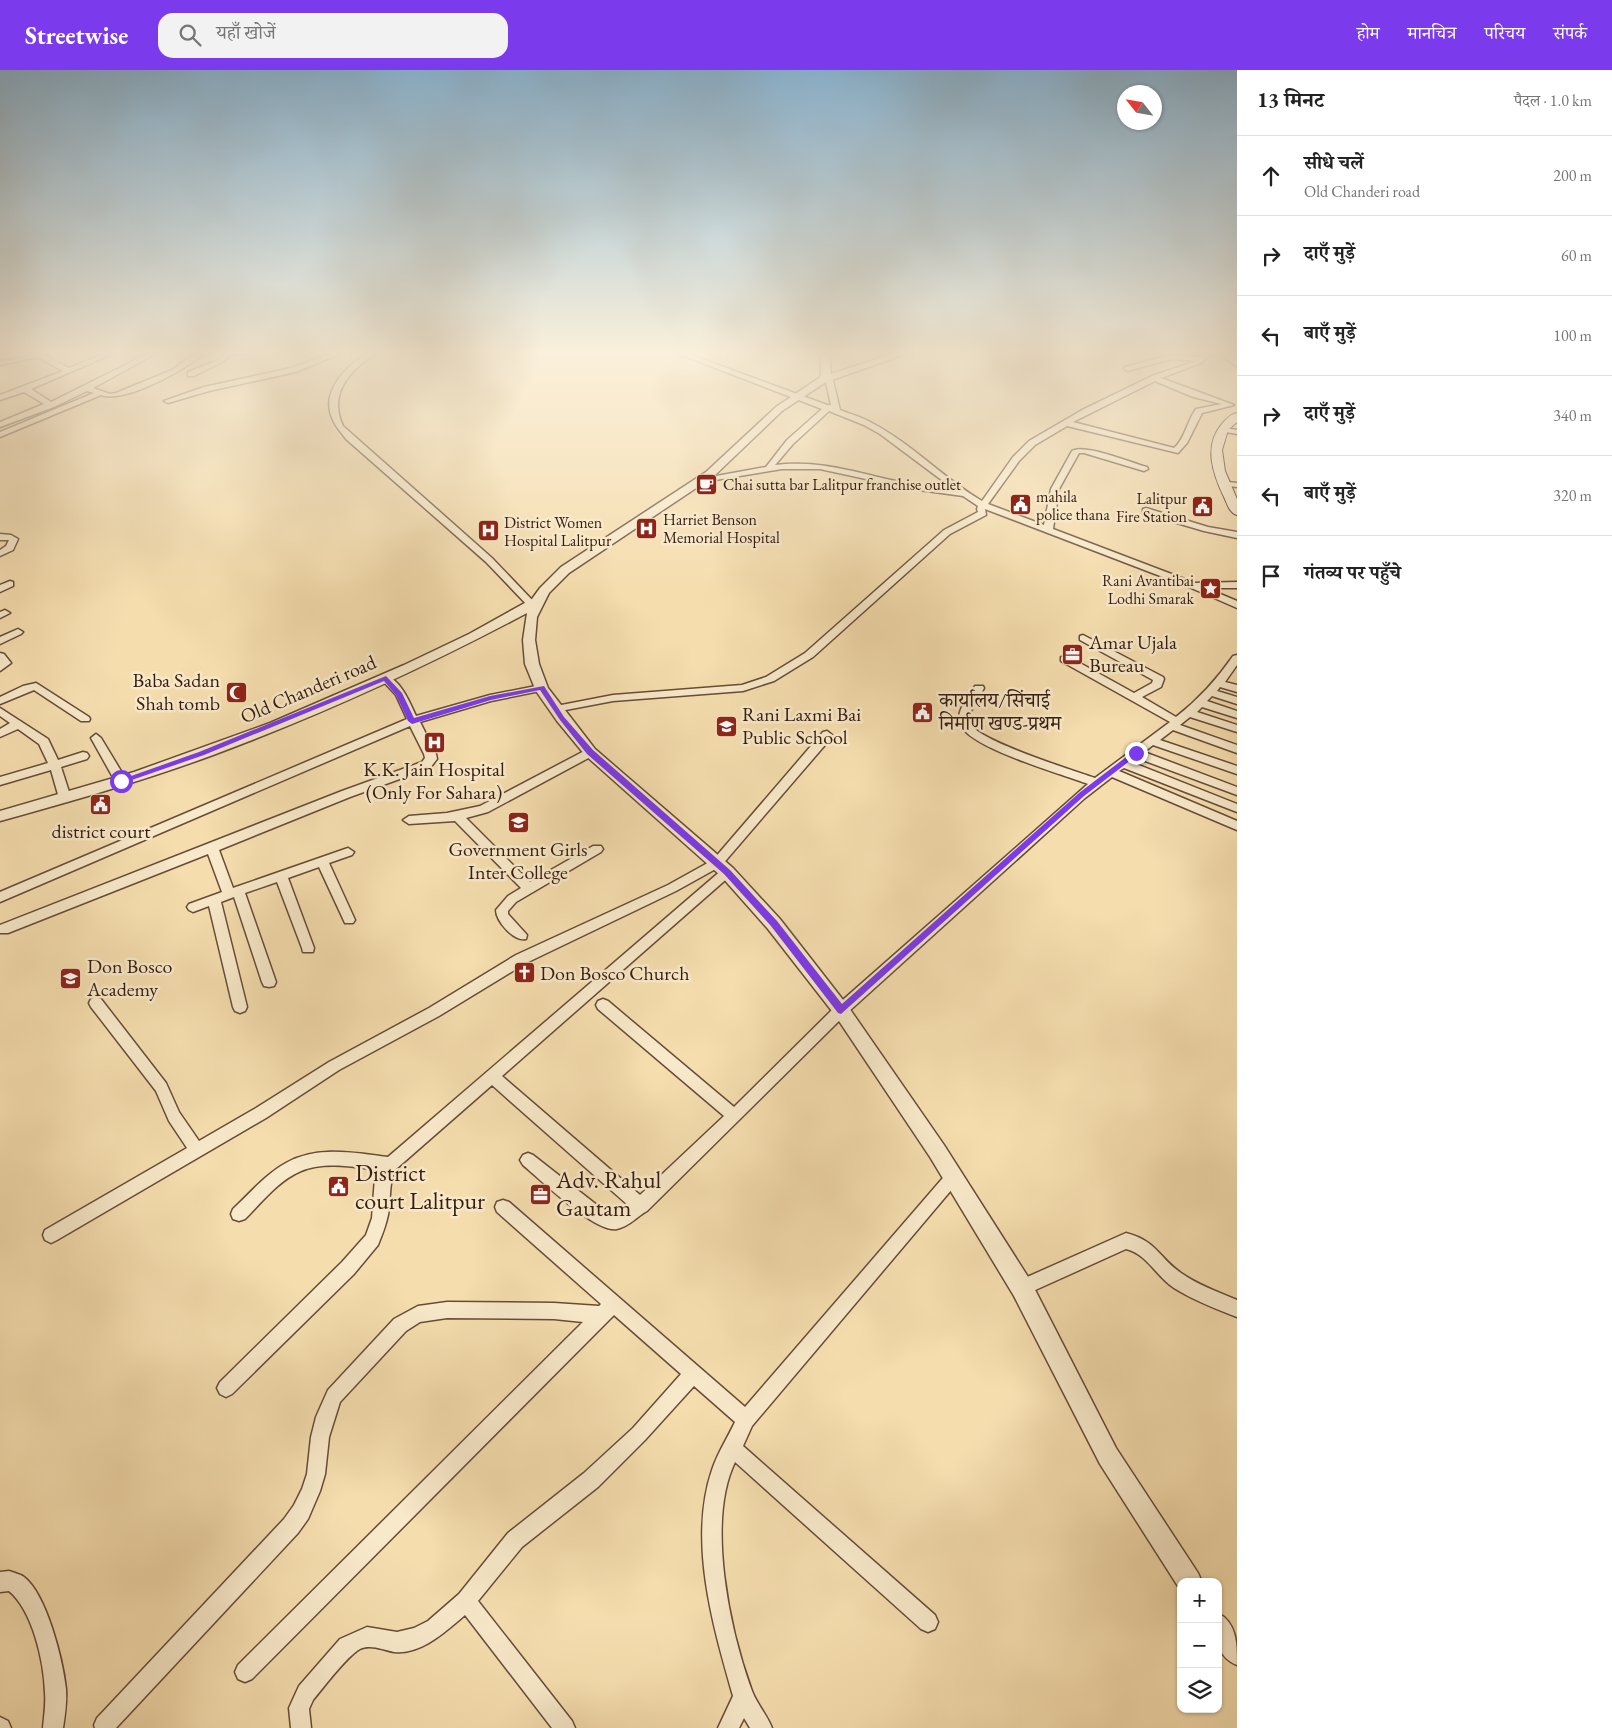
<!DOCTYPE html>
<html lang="hi">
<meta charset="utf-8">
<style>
:root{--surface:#fff;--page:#f2f2f2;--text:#222;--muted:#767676;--line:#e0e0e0;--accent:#7c3aed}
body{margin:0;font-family:"EB Garamond","Noto Serif Devanagari",serif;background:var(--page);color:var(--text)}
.controls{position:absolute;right:15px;bottom:15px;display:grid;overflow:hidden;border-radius:10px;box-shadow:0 1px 4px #0004}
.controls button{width:45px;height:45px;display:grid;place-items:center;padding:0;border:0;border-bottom:1px solid var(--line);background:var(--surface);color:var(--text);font:25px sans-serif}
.compass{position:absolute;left:1117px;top:15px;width:45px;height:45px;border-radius:50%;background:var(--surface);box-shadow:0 1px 4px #0004;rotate:301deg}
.stop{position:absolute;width:15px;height:15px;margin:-11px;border:4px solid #7c3aed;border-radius:50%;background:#fff}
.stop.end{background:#7c3aed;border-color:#fff;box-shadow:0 1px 5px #0008}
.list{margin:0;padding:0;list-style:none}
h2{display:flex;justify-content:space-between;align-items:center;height:65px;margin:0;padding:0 20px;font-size:21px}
h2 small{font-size:16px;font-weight:400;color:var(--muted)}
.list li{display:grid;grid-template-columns:32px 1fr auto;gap:15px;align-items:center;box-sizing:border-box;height:80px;padding:0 20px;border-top:1px solid var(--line)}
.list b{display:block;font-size:19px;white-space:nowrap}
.list p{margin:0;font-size:16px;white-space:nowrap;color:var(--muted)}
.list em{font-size:16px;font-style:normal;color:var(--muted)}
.icon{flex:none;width:28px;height:28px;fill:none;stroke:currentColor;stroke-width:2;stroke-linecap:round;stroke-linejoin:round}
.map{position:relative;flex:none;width:1237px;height:1658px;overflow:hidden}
header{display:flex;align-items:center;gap:30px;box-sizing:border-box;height:70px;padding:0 25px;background:var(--accent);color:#fff}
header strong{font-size:24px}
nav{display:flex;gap:28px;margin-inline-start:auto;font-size:18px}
.search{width:350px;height:45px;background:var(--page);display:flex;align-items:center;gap:12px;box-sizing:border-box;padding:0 18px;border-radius:15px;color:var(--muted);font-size:19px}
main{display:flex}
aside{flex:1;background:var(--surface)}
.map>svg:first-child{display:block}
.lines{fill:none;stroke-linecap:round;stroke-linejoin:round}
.minor-casing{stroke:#664c38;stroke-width:3}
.tertiary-casing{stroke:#664c38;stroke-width:3}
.secondary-casing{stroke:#361b10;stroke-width:2}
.minor{fill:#f8e9ca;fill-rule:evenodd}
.tertiary{fill:#f8e9ca;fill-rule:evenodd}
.secondary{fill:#f8e9ca;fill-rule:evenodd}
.route{fill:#7c3aed}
.labels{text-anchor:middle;stroke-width:5;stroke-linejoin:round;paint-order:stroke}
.far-poi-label{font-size:16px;fill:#361b10;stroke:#f8e9ca;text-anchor:start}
.poi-label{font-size:20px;fill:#361b10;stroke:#f8e9ca;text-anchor:start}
.street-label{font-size:20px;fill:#361b10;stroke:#f8e9ca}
.near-poi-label{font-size:24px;fill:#361b10;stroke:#f8e9ca;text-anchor:start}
</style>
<header>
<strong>Streetwise</strong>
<div class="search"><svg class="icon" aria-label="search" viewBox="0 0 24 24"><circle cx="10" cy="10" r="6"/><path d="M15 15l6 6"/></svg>यहाँ खोजें</div>
<nav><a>होम</a><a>मानचित्र</a><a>परिचय</a><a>संपर्क</a></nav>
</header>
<main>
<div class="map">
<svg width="1237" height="1658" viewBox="0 0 1237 1658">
<rect width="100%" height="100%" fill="#f5ddae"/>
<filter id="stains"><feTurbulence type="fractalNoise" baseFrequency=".004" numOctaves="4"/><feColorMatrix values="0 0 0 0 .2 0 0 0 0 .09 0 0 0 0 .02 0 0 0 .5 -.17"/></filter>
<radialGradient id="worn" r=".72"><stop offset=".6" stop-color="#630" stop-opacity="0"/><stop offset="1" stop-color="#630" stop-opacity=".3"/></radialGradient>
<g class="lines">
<defs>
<g id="minor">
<path d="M42,282h10l-8,3 25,13 39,-16h9l-86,37 20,13 100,-50h8l-66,36 17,6 6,-1 56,-23 26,-18h7c-17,17 -81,52 -104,43l-101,42v-5l94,-39 -7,-2 -33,16 -54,20v-5l44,-18 -20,-12 -24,8v-5l63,-24 -26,-14 -37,8v-4l17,-2z"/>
<path d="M219,282h49l-3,2h-33l-10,8 -28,14h-6v-4l30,-12 6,-6z"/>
<path d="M335,282h9l-48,20 -87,19 -41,12 -4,-2 40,-14 87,-19z"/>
<path d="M370,282h8c-5,5 -13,8 -19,14 -19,16 -27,37 -16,60l149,132 43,45v4h-6l-43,-45 -140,-123c-6,-8 -12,-14 -15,-24 -9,-26 18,-52 39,-63z"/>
<path d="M674,282h9l144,53h4l-6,-27 7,-2 8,34c10,4 22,7 32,13 40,21 71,55 110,78l31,-44 16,-16 55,-32 68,-33 44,-15 -25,-2 -43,12 -4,-2 1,-2 46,-12 30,2 6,-5h7l-13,11 -40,15 73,27 -32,8 -15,30 -9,10 -111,-27 -32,19 -16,16 -31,43 56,21 7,-36 21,-38c12,-8 60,12 75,16l1,2 -4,2 -60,-18h-5l-20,36 -6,40 142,54 42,-1v6h-31l31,13v7l-48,-21 -204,-78 1,6 -36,19 -137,123 -39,24 -31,10 -130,10 -58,11 -4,-1 -1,-2 1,-2 62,-12 129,-10 24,-8 39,-24 139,-123 34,-18 -1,-3 1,-3 -15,-10 -51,-7 -92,-20h-38l-85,14 -1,-2 4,-2 66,-12 21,-27 35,-31zM1155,311l38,16 29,7 -26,5c-9,12 -11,30 -22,39l-101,-26zM829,341l35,14 16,9 75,56c-23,-3 -46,-6 -69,-11 -37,-9 -72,-19 -111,-14l18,-21z"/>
<path d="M1220,357l17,3v4l-17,-3z"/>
<path d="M1228,412l9,1v4l-9,-1z"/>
<path d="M1146,438l62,19 29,5v6l-33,-7 -61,-18v-4z"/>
<path d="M0,464l11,1 7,4 -5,11 -13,6v-6l6,-4 3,-6h-9z"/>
<path d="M10,511l3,1v4l-13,6v-7z"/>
<path d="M5,540l5,3 -10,5v-6z"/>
<path d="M18,559l5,3 -2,2 -21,10v-7z"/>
<path d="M1083,565l80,42 1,2 -3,8 -19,10 34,20c23,-18 41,-38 57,-61l4,-1v10l-12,17 12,3v7l-17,-5 -3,4 20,6v7l-25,-8 -5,5 30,10v7l-35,-11 -5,5 40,13v7l-47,-15 -10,8 57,20v8l-64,-23 -13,10 77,26v8l-84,-29 -9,7 93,35v8l-100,-37 -6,4 106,42v8l-113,-44 -5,3 118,50v9l-125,-53 -27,21 -239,216 -199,197c-11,6 -17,15 -30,18 -22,4 -76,-49 -94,-64l-3,-5 3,-5 5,-2 5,2 74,58h14l8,-7 -137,-121 -96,84c-9,16 -4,33 -9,50 -2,9 -6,18 -9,26l-24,29 -122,120 -6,3 -6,-3 -3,-6 3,-6 122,-120 24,-27 6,-17 3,-41 4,-7c-25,-3 -54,-9 -78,1 -22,9 -40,32 -56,48l-6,2 -6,-2 -2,-5 2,-5c17,-16 33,-35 53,-46 31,-18 69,-10 102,-6l335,-288h8l2,3 -2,3 -229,201 138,119 84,-79 -126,-107 -2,-4 2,-4 5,-2 5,2 126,106 102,-101 252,-222c-26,-10 -119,-36 -128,-60 -5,-12 9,-28 15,-38h8l1,2c-5,10 -17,23 -14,35 5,17 105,48 125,55l75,-56 -109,-61v-4h8l65,36 18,-10 1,-3 -73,-40v-4z"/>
<path d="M0,583l4,1 7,9 -11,8z"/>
<path d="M385,605c16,5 25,28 31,41l74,-21 51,-10 5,3 -1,2 -54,11 -71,21 16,32 1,5 -7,9 -80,29 -131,53 14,38 115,-40 6,4 -2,3 -23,8 26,57 -2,3h-8l-26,-56 -31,11 26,70 -1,4h-10l-1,-4 -25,-66 -32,11 31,89 -2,4 -5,1 -5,-1 -2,-4 -28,-85 -13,5 26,105 -2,4 -5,2 -5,-2 -2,-4 -24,-101 -16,6 -4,-2 -2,-3 2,-3 33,-12 -14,-38 -200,79h-8v-8l342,-134 80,-29 3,-4 -1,-4 -14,-28 -410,176v-10l407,-173 -11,-24 -16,-17z"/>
<path d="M36,613l53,34 1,2 -1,2h-8l-47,-31 -34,14v-7l23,-11z"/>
<path d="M0,638l48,31 10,21 25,-8 4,1 2,3 -2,3 -26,8 10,31 -2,3 -4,1 -6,-4 -8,-28 -51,15v-8l48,-14 -9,-19 -21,-15 -18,8v-8l10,-6 -10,-7z"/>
<path d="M827,661l5,4 -1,3 -110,128 -45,25 -150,72 -87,53 -100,54 -73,48 -209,122 -6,3 -6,-3 -2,-5 2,-5 142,-82 -18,-27 -13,-30 -65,-84 -2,-4 2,-4 5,-2 5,2 65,84 13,29 20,29 57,-33 73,-46 100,-54 87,-53 152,-70 45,-25 110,-128z"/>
<path d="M96,664l5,4 26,43 -2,3 -4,1 -6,-4 -24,-43z"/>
<path d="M590,678l4,1 2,3 -2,3 -106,57 -22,6 64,64 63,-36h8l2,3 -2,3 -85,50 -8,9v3l19,21 -1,4c-12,3 -30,-18 -30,-29l12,-14 13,-8 -66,-67 -46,3 -6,-4 6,-4 38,-3 33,-7z"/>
<path d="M953,1100l5,2 3,5 -3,5 -206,244 -9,20 192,169 3,7 -3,7 -7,3 -7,-3 -186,-167c-29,60 -5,169 17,229 5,13 15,24 20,37h-22l-6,-10 -5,10h-21l15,-32c-20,-70 -45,-155 -21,-226 6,-18 15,-31 23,-48l-41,-36 -49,54 -47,47 -76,60 -44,54 94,120 3,7h-23l-87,-113c-19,16 -44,40 -71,37 -10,-2 -24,-8 -34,-3 -13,7 -36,38 -47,51l-4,9 2,19h-20l-2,-20 10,-22 41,-47 27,-12 30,5 17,-4 14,-7 31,-27 49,-61 76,-60 49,-45 48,-54 -67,-59 -362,364 -7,3 -7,-3 -3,-7 3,-7 345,-343 -29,-3 -107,-1 -27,4 -14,9 -66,71 -11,35 -4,37 -5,17 -12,28 -10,14 -182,195h-21l-1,-3 3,-7 187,-199 10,-14 8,-16 5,-15 4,-37 5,-20 12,-27 66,-71 24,-13 29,-4 107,1 45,3 2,-2 -104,-92 -2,-5 2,-5 6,-2 6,2 236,205 203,-235z"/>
<path d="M1126,1163c31,8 32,24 55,40 17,12 37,19 56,27v17c-21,-8 -44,-17 -63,-29 -18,-12 -27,-34 -48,-39l-104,47 -6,-2 -2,-6 2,-6z"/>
<path d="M9,1501c5,2 11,3 15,6 23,18 39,84 42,112 1,13 -1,26 -3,39h-20c1,-12 3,-24 2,-35 -1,-31 -12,-82 -36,-102l-9,1v-20z"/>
<path d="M0,1647l8,4 3,7h-11z"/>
</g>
<g id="tertiary">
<path d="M821,282h8l2,22 67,-22h13l-85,30 -44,29 -68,65 -145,97 -20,20 -12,24 -2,23 4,24 9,24 47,61 138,119 47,51 67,86 97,140 86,135 86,168 82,125 4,9h-21v9l-81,-127 -86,-168 -84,-139 -95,-142 -67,-86 -47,-53 -136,-121 -28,-34 -21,-30 -11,-27 -2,-24 4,-27c-102,54 -206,102 -314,142 -70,26 -141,46 -213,66v-10l134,-39 136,-49 134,-58 65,-31 63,-35 8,-11 21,-21 145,-95 70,-65 43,-29 2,-3z"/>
<path d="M1218,1543c19,10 19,31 19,52 -23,-9 -19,-30 -19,-52z"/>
</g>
<g id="secondary">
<path d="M1217,282h11l9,7v8z"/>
<path d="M1237,343v9l-9,8 -6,20 3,21 12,28v16c-8,-2 -10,-12 -13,-18 -11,-23 -21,-51 -2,-73 4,-5 9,-10 15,-11z"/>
</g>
</defs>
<use href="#minor" class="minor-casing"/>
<use href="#tertiary" class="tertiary-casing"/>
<use href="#secondary" class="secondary-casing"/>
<use href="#minor" class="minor"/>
<use href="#tertiary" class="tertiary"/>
<use href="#secondary" class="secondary"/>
</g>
<linearGradient id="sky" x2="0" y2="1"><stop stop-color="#8bb6d4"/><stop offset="0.55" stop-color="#faf0db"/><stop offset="1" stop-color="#faf0db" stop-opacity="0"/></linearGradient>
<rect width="1237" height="514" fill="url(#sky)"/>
<path class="route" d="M386,606l16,17 12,25 76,-22 54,-10 20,31 29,33 137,120 47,51 65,83 237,-211 55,-42 6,2 -56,43 -243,218 -3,-1 -67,-87 -47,-52 -137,-120 -27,-34 -20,-30 -49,10 -79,24 -4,-3 -12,-26 -12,-14 -180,74 -81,28 -6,-2 82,-29z"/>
<defs>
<symbol id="cafe-square" viewBox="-11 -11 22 22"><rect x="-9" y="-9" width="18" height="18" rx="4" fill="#8f2418" stroke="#f8e9ca"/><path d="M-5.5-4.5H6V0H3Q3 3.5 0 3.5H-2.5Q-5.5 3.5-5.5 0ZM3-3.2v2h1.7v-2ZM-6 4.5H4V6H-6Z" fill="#fff"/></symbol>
<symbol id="civic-square" viewBox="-11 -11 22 22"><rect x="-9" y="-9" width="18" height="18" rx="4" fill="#8f2418" stroke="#f8e9ca"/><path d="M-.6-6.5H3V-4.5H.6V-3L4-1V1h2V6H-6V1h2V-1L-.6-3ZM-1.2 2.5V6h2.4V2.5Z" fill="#fff"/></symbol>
<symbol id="hospital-square" viewBox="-11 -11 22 22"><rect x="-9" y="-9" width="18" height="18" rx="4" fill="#8f2418" stroke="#f8e9ca"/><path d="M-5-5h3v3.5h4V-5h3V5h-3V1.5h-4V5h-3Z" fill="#fff"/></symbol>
<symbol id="sight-square" viewBox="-11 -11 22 22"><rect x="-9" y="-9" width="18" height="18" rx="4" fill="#8f2418" stroke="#f8e9ca"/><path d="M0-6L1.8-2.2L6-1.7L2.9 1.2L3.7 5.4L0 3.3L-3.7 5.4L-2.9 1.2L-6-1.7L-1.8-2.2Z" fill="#fff"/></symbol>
<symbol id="office-square" viewBox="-11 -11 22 22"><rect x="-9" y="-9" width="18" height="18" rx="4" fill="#8f2418" stroke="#f8e9ca"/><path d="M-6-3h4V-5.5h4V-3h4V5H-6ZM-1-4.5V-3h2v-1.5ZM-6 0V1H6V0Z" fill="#fff"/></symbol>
<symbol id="mosque-square" viewBox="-11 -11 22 22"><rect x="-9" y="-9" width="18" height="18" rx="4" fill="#8f2418" stroke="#f8e9ca"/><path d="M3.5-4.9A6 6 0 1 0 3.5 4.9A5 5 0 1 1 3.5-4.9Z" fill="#fff"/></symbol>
<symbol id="school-square" viewBox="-11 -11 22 22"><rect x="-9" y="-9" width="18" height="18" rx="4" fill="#8f2418" stroke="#f8e9ca"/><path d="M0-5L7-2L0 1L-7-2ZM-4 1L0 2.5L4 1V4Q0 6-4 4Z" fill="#fff"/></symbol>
<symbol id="church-square" viewBox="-11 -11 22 22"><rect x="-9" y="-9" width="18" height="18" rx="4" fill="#8f2418" stroke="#f8e9ca"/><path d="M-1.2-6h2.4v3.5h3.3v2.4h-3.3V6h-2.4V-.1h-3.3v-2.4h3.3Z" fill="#fff"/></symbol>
</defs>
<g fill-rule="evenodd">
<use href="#cafe-square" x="694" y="402" width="25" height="25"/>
<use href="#civic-square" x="1008" y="422" width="25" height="25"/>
<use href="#civic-square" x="1190" y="424" width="25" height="25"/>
<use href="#hospital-square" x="634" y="446" width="25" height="25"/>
<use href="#hospital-square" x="476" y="448" width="25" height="25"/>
<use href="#sight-square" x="1198" y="506" width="25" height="25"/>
<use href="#office-square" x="1060" y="572" width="25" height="25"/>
<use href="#mosque-square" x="224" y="610" width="25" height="25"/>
<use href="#civic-square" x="910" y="630" width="25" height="25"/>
<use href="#school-square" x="714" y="644" width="25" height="25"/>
<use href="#hospital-square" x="422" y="660" width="25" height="25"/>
<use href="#civic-square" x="88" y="722" width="25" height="25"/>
<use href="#school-square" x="506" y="740" width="25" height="25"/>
<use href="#church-square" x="512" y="890" width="25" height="25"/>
<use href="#school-square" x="58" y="896" width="25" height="25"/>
<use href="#civic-square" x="326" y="1104" width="25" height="25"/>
<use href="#office-square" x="528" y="1112" width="25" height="25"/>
</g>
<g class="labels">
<g class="far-poi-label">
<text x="723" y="420">Chai sutta bar Lalitpur franchise outlet</text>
<text x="1036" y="432">mahila<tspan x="1036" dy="18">police thana</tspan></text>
<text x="1187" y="434" text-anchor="end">Lalitpur<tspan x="1187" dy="18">Fire Station</tspan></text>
<text x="663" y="455">Harriet Benson<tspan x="663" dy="18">Memorial Hospital</tspan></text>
<text x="504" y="458">District Women<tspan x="504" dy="18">Hospital Lalitpur</tspan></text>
<text x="1194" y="516" text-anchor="end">Rani Avantibai<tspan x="1194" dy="18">Lodhi Smarak</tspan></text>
</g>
<g class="poi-label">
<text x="1089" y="579">Amar Ujala<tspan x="1089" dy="23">Bureau</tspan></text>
<text x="220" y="617" text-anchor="end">Baba Sadan<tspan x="220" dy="23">Shah tomb</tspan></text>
<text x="939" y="637">कार्यालय/सिंचाई<tspan x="939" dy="23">निर्माण खण्ड-प्रथम</tspan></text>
<text x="742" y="651">Rani Laxmi Bai<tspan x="742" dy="23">Public School</tspan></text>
<text x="434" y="706" text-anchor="middle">K.K. Jain Hospital<tspan x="434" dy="23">(Only For Sahara)</tspan></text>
<text x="101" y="768" text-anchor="middle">district court</text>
<text x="518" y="786" text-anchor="middle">Government Girls<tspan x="518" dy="23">Inter College</tspan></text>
<text x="87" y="903">Don Bosco<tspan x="87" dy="23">Academy</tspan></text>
<text x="540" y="910">Don Bosco Church</text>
</g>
<g class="street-label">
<text transform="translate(308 619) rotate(-23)" y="7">Old Chanderi road</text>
</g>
<g class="near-poi-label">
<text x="355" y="1111">District<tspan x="355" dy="28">court Lalitpur</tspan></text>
<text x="556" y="1118">Adv. Rahul<tspan x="556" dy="28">Gautam</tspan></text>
</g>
</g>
<rect width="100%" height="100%" filter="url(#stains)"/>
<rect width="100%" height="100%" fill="url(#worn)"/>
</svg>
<div class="controls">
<button>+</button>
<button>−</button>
<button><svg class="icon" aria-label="layers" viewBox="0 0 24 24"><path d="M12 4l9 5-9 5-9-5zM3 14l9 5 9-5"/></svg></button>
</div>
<svg class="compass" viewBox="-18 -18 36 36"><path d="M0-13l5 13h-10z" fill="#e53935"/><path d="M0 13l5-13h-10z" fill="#767676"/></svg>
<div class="stop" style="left:121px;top:711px"></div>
<div class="stop end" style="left:1136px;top:683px"></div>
</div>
<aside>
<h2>13 मिनट<small>पैदल · 1.0 km</small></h2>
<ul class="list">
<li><svg class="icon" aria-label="ahead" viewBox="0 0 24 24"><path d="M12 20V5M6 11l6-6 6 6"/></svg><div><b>सीधे चलें</b><p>Old Chanderi road</p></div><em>200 m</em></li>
<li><svg class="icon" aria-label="right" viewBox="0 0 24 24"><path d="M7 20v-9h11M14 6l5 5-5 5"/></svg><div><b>दाएँ मुड़ें</b></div><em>60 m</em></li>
<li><svg class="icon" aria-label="left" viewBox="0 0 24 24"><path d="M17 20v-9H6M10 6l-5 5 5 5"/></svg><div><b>बाएँ मुड़ें</b></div><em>100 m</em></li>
<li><svg class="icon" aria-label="right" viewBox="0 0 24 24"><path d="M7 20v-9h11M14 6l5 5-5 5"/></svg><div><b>दाएँ मुड़ें</b></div><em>340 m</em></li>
<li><svg class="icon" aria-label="left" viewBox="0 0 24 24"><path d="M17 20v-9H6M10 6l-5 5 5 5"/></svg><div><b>बाएँ मुड़ें</b></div><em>320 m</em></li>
<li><svg class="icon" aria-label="arrive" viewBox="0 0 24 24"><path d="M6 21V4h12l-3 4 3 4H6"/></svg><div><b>गंतव्य पर पहुँचे</b></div></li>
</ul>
</aside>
</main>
